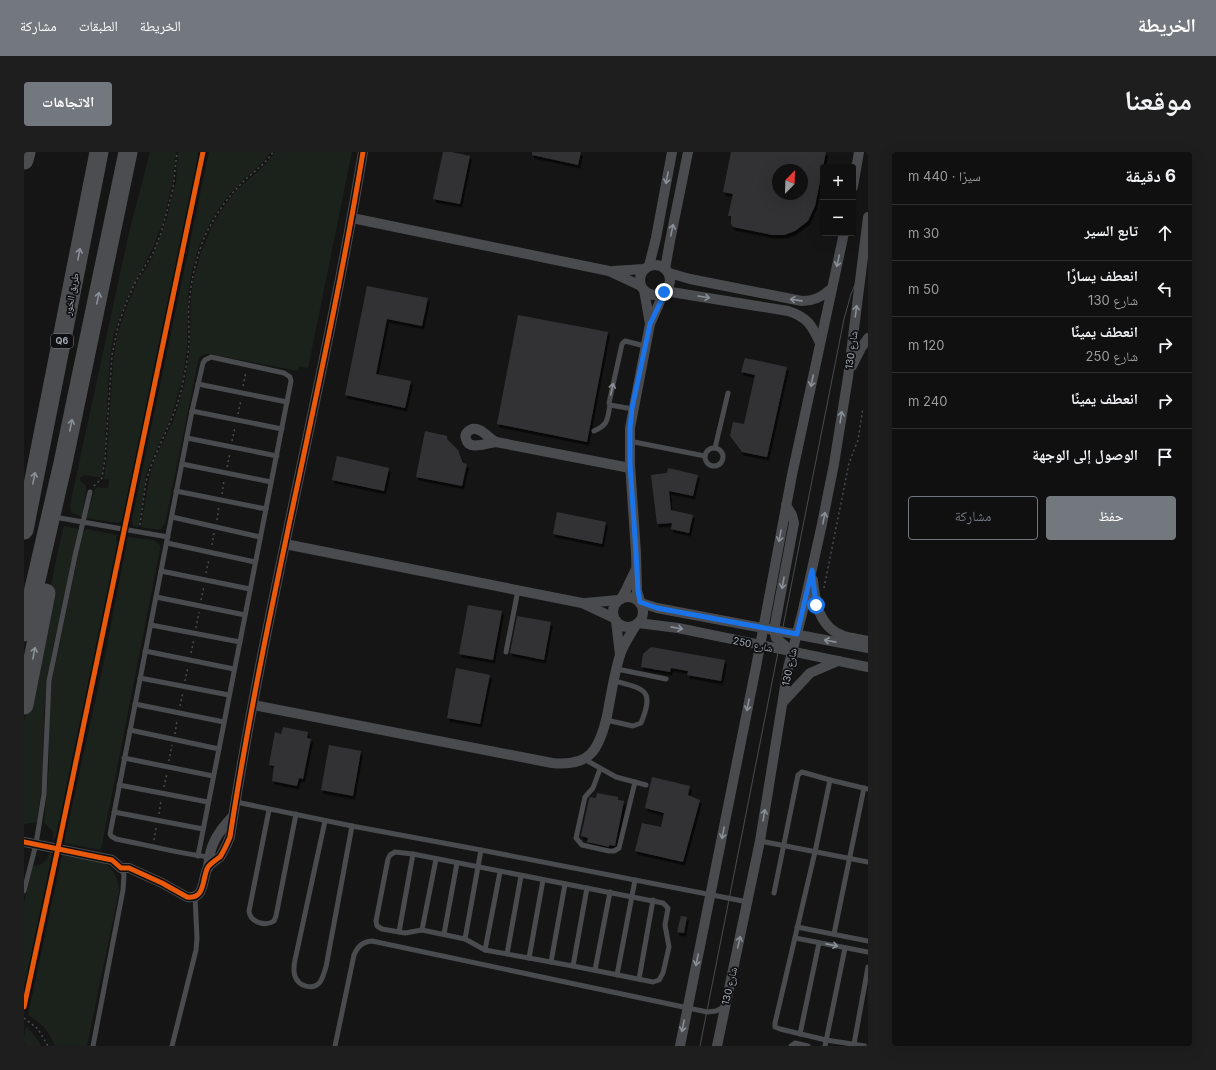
<!DOCTYPE html>
<html lang="ar">
<meta charset="utf-8">
<style>
:root{--surface:#101010;--page:#1e1e1e;--text:#f1f3f6;--muted:#9c9d9f;--line:#303030;--accent:#73787e}
body{margin:0;font-family:Inter,"Noto Naskh Arabic",sans-serif;background:var(--page);color:var(--text);direction:rtl}
.controls{position:absolute;right:12px;top:12px;display:grid;overflow:hidden;border-radius:4px;box-shadow:0 4px 16px #0002}
.controls button{width:36px;height:36px;display:grid;place-items:center;padding:0;border:0;border-bottom:1px solid var(--line);background:var(--surface);color:var(--text);font:20px sans-serif}
.compass{position:absolute;left:748px;top:12px;width:36px;height:36px;border-radius:50%;background:var(--surface);box-shadow:0 4px 16px #0002;rotate:23deg}
.stop{position:absolute;width:12px;height:12px;margin:-9px;border:3px solid #1a73e8;border-radius:50%;background:#fff}
.stop.end{background:#1a73e8;border-color:#fff;box-shadow:0 1px 4px #0008}
.list{margin:0;padding:0;list-style:none}
h2{display:flex;justify-content:space-between;align-items:center;height:52px;margin:0;padding:0 16px;font-size:17px}
h2 small{font-size:13px;font-weight:400;color:var(--muted)}
.list li{display:grid;grid-template-columns:26px 1fr auto;gap:12px;align-items:center;box-sizing:border-box;height:56px;padding:0 16px;border-top:1px solid var(--line)}
.list b{display:block;font-size:15px;white-space:nowrap}
.list p{margin:0;font-size:13px;white-space:nowrap;color:var(--muted)}
.list em{font-size:13px;font-style:normal;color:var(--muted)}
.actions{display:flex;gap:8px;padding:12px 16px}
.actions a{flex:1;padding:9px 0;border:1px solid var(--accent);border-radius:4px;text-align:center;font-size:14px;color:var(--accent)}
.actions .main{background:var(--accent);color:#fff}
.icon{flex:none;width:22px;height:22px;fill:none;stroke:currentColor;stroke-width:2;stroke-linecap:round;stroke-linejoin:round}
.map{position:relative;flex:none;width:844px;height:894px;overflow:hidden;direction:ltr;border-radius:4px}
header{display:flex;align-items:center;gap:24px;box-sizing:border-box;height:56px;padding:0 20px;background:var(--accent);color:#fff}
header strong{font-size:19px}
nav{display:flex;gap:22px;margin-inline-start:auto;font-size:14px}
.intro{display:flex;align-items:center;justify-content:space-between;box-sizing:border-box;height:96px;padding:0 24px}
h1{margin:0;font-size:28px}
.button{padding:10px 18px;border-radius:4px;background:var(--accent);color:#fff;font-size:14px;font-weight:700}
main{display:flex;gap:24px;padding:0 24px}
aside{flex:1;background:var(--surface);border-radius:4px;box-shadow:0 4px 16px #0002}
.map>svg:first-child{display:block}
.green{fill:#1b221b}
.building{fill:#333334;fill-rule:evenodd;filter:url(#shadow)}
.lines{fill:none;stroke-linecap:round;stroke-linejoin:round}
.path{stroke:#4b4c50;stroke-width:1.5;stroke-dasharray:2 3;stroke-linecap:butt}
.lane{stroke:#494b4e;stroke-width:5}
.street{stroke:#494b4e;stroke-width:10}
.highway{stroke:#4b4d50;stroke-width:19}
.tram{stroke:#494b4d;stroke-width:1}
.cycleway-casing{stroke:#0f0f11;stroke-width:8}
.cycleway{stroke:#e8590c;stroke-width:5}
.oneway{stroke:#899098}
.oneway2{stroke:#8a9098}
.route{stroke:#1a73e8;stroke-width:5}
.labels{text-anchor:middle;stroke-width:3.5;stroke-linejoin:round;paint-order:stroke}
.shield{fill:#0f0f11;stroke:#787e85;stroke-width:1}
.shield-label{font-size:9px;font-weight:bold;fill:#a5adb7}
.street-label{font-size:10px;fill:#a5adb7;stroke:#0f0f11}
</style>
<header>
<strong>الخريطة</strong>
<nav><a>الخريطة</a><a>الطبقات</a><a>مشاركة</a></nav>
</header>
<div class="intro"><h1>موقعنا</h1><a class="button">الاتجاهات</a></div>
<main>
<aside>
<h2>6 دقيقة<small>سيرًا · 440 m</small></h2>
<ul class="list">
<li><svg class="icon" aria-label="ahead" viewBox="0 0 24 24"><path d="M12 20V5M6 11l6-6 6 6"/></svg><div><b>تابع السير</b></div><em>30 m</em></li>
<li><svg class="icon" aria-label="left" viewBox="0 0 24 24"><path d="M17 20v-9H6M10 6l-5 5 5 5"/></svg><div><b>انعطف يسارًا</b><p>شارع 130</p></div><em>50 m</em></li>
<li><svg class="icon" aria-label="right" viewBox="0 0 24 24"><path d="M7 20v-9h11M14 6l5 5-5 5"/></svg><div><b>انعطف يمينًا</b><p>شارع 250</p></div><em>120 m</em></li>
<li><svg class="icon" aria-label="right" viewBox="0 0 24 24"><path d="M7 20v-9h11M14 6l5 5-5 5"/></svg><div><b>انعطف يمينًا</b></div><em>240 m</em></li>
<li><svg class="icon" aria-label="arrive" viewBox="0 0 24 24"><path d="M6 21V4h12l-3 4 3 4H6"/></svg><div><b>الوصول إلى الوجهة</b></div></li>
</ul>
<div class="actions"><a class="main">حفظ</a><a>مشاركة</a></div>
</aside>
<div class="map">
<svg width="844" height="894" viewBox="0 0 844 894">
<defs>
<filter id="shadow"><feDropShadow dx="2" dy="3.5" stdDeviation="0" flood-color="#0009"/></filter>
</defs>
<rect width="100%" height="100%" fill="#151515"/>
<g class="green">
<path d="M126,0h26l-3,28 -10,42 -9,23 -26,51 -7,17 -7,21 -4,22 -6,103 -3,19 -16,-3 -5,3v2l6,6v4l-4,27 -11,-5 -1,-7 59,-273z"/>
<path d="M154,0h21l-76,366 -2,4 -3,1 -32,-5 9,-29 3,-2 10,1 1,-8 -5,-1 3,-24 6,-92 4,-27 11,-33 10,-22 14,-23 14,-37 10,-39z"/>
<path d="M185,0h62l-7,9 -21,19 -17,18 -14,21 -13,27 -7,25 -4,24 -1,53 -5,33 -12,39 -17,37 -7,17 -7,53 -6,-1 -1,-7z"/>
<path d="M251,0h77l-44,216 -9,-2 -1,5 -88,-17h-5l-6,3 -34,167 -4,5 -3,1 -17,-3 9,-54 7,-19 16,-32 12,-39 5,-36 1,-48 2,-17 7,-27 12,-29 10,-17 15,-19 28,-25z"/>
<path d="M40,374l15,3 -26,118 -6,36 -3,30 -1,62 -6,47 -13,2v-102l34,-172z"/>
<path d="M62,377l30,6v5l2,2 -62,294 -3,5v-10l-9,-8 5,-58v-53l3,-31 26,-126 5,-23z"/>
<path d="M104,385l25,3 7,5v4l-59,301 -37,-7 39,-177z"/>
<path d="M26,701l2,1v2l-28,134v-87l9,-37c10,-1 13,-4 17,-13z"/>
<path d="M38,703l40,7c12,6 16,16 17,29l-32,155h-32c-5,-13 -14,-24 -27,-31z"/>
<path d="M2,874l10,11 5,9h-17v-9z"/>
</g>
<g class="building">
<path d="M419,0h8l19,4 -10,48 -27,-5z"/>
<path d="M508,0h49l-3,13 -46,-10z"/>
<path d="M707,0h95l-11,54 -7,15 -13,10 -11,4h-12l-39,-8 -2,-3v-8h-3l5,-22 -10,-2zM754,18h24v24h-24z"/>
<path d="M343,134l61,12 -6,28 -35,-7 -11,55 35,7 -6,27 -60,-13z"/>
<path d="M494,163l90,17 -21,110 -90,-18z"/>
<path d="M721,206l42,9 -20,90 -25,-5 -12,-16 3,-14 11,2 11,-49 -14,-3z"/>
<path d="M401,279l22,5v3l11,11 5,13 4,1 -5,22 -46,-9z"/>
<path d="M313,304l52,12 -5,23 -52,-11z"/>
<path d="M644,316l30,7 -5,21 -24,-5 2,19 22,5 -4,18 -18,-4 1,-6 -15,1 -6,-49 16,-2z"/>
<path d="M533,360l49,10 -4,22 -49,-10z"/>
<path d="M444,453l34,6 -9,49 -34,-6z"/>
<path d="M493,464l34,6 -7,38 -34,-7z"/>
<path d="M627,495l74,13 -4,21 -34,-6 1,-4 -17,-3 -1,4 -29,-5 2,-13z"/>
<path d="M432,516l34,7 -10,49 -33,-6z"/>
<path d="M259,575l25,5 -1,6 4,1 -8,40 -4,-1 -2,8 -25,-5 2,-15 -5,-1 6,-33 6,2z"/>
<path d="M305,593l32,6 -8,45 -32,-6z"/>
<path d="M628,625l38,9 -2,9 12,5 -17,62 -48,-11 7,-28 19,4 3,-14 -19,-5z"/>
<path d="M573,641l21,4v3l6,1 -9,45 -6,-1v2l-22,-5 1,-4 -7,-2 8,-37 1,-2 6,1z"/>
<path d="M657,764l6,1 -3,16 -7,-1z"/>
</g>
<g class="lines">
<g class="path">
<path d="M219,234l3,-14"/>
<path d="M214,262l3,-14"/>
<path d="M208,289l3,-14"/>
<path d="M203,315l3,-14"/>
<path d="M70,334l8,-8 3,-19 7,-104 6,-29 8,-23 9,-20 19,-32 7,-18 12,-44 4,-37"/>
<path d="M198,342l2,-14"/>
<path d="M193,368l2,-14"/>
<path d="M116,373l6,-44 3,-9c10,-30 28,-57 34,-90 3,-15 6,-30 6,-45 0,-11 -1,-22 0,-33 2,-23 7,-47 16,-68 9,-19 21,-37 36,-52 10,-11 24,-19 32,-32"/>
<path d="M188,393l2,-12"/>
<path d="M182,421l3,-14"/>
<path d="M800,436l25,-125 9,-23 5,-32"/>
<path d="M177,448l3,-14"/>
<path d="M172,476l3,-16"/>
<path d="M167,501l3,-14"/>
<path d="M161,529l3,-14"/>
<path d="M156,554l3,-14"/>
<path d="M151,582l2,-14"/>
<path d="M145,609l3,-16"/>
<path d="M140,635l3,-14"/>
<path d="M135,662l2,-14"/>
<path d="M130,688l2,-12"/>
<path d="M0,866l14,11 10,17"/>
</g>
<g class="lane">
<path d="M174,232l89,18"/>
<path d="M609,257l-23,-4 -1,-2 2,-9 11,-50 3,-3 20,5"/>
<path d="M168,259l90,18"/>
<path d="M570,279c15,-7 13,-11 16,-26"/>
<path d="M163,286l90,18"/>
<path d="M605,289l76,15"/>
<path d="M691,296l13,-55"/>
<circle cx="690" cy="305" r="9"/>
<path d="M158,312l89,18"/>
<path d="M152,339l90,18"/>
<path d="M148,365l88,20"/>
<path d="M36,366l108,19"/>
<path d="M143,391l88,19"/>
<path d="M137,419l89,18"/>
<path d="M132,445l89,18"/>
<path d="M127,473l89,17"/>
<path d="M121,499l89,18"/>
<path d="M482,500l12,-62"/>
<path d="M593,517l49,10"/>
<path d="M116,526l89,17"/>
<path d="M111,552l89,18"/>
<path d="M582,568l27,6 8,-3c14,-34 3,-34 -26,-42"/>
<path d="M106,578l89,19"/>
<path d="M100,606l89,18"/>
<path d="M560,607l32,18 30,8"/>
<path d="M576,617l-7,19 -8,9 -9,41 6,7 27,6h5l5,-3 16,-66"/>
<path d="M95,633l89,17"/>
<path d="M212,650l116,24 129,24 267,52"/>
<path d="M245,658l-20,101c1,11 16,16 25,10l2,-5 20,-102"/>
<path d="M90,660l89,17"/>
<path d="M301,669l-30,139c-1,5 -2,11 0,16 3,10 18,15 25,6 3,-4 4,-10 6,-15l26,-141"/>
<path d="M736,689l108,21"/>
<path d="M371,700l18,2 250,49 5,5 -3,17 4,22 -6,26 -4,7 -6,2 -80,-16 -88,-16 -20,-11 -43,-9 -17,3 -23,-4 -5,-3 -1,-5 12,-62 2,-4z"/>
<path d="M174,704l93,-475 -1,-4 -6,-4 -73,-16 -6,3 -2,3 -11,48 -82,423 1,2 5,3c31,6 61,14 92,18"/>
<path d="M0,739l12,-47 8,-50 5,-113 26,-125 15,-64"/>
<path d="M750,741l24,-118 4,-3 28,8"/>
<path d="M773,775l71,14"/>
<path d="M398,778l14,-71"/>
<path d="M375,780l14,-78"/>
<path d="M420,782l13,-71"/>
<path d="M810,782l30,-146"/>
<path d="M771,786l73,14"/>
<path d="M441,787l16,-89"/>
<path d="M461,798l15,-78"/>
<path d="M483,802l14,-78"/>
<path d="M505,806l14,-78"/>
<path d="M527,810l14,-78"/>
<path d="M549,814l14,-78"/>
<path d="M571,818l15,-78"/>
<path d="M593,823l18,-95"/>
<path d="M615,827l14,-79"/>
<path d="M776,882l19,-91"/>
<path d="M830,892l14,-77"/>
<path d="M69,894l30,-156 1,-15 -3,-7"/>
<path d="M148,894l24,-96 1,-12 -2,-42"/>
<path d="M311,894l19,-91c4,-9 8,-13 18,-14l335,71 9,-1 8,-4"/>
<path d="M767,894l4,-3 13,3"/>
<path d="M801,894l20,-98"/>
<path d="M841,894l-39,-6 -46,-11 -5,-2v-4l40,-171 15,-72 38,9"/>
</g>
<g class="street">
<path d="M829,35l6,-35"/>
<path d="M328,66l257,53 32,15"/>
<circle cx="631" cy="128" r="15"/>
<path d="M625,114l7,-28 16,-86"/>
<path d="M641,117l5,-28 18,-89"/>
<path d="M589,119l31,-2"/>
<path d="M645,121l21,6 112,22c12,0 20,-4 29,-12"/>
<path d="M620,138l6,34"/>
<path d="M641,139l123,20c19,6 24,14 32,32"/>
<path d="M828,214l9,-18 7,-10"/>
<path d="M448,277c9,-2 16,9 24,13 -9,1 -27,9 -30,-3 -2,-5 2,-8 6,-10z"/>
<path d="M472,290l134,26"/>
<path d="M762,353l6,10 2,8 -20,107 2,8 14,12"/>
<path d="M261,392l297,59 32,15"/>
<path d="M789,428c2,22 6,48 31,56 7,2 16,3 24,5"/>
<circle cx="604" cy="460" r="15"/>
<path d="M597,447l5,-9 9,-19"/>
<path d="M616,449l-3,-10 -1,-38 -6,-89v-36l20,-104 11,-25 1,-5"/>
<path d="M562,451l32,-3"/>
<path d="M617,451l16,5 211,40"/>
<path d="M592,469l4,34"/>
<path d="M614,471l40,5 190,39"/>
<path d="M759,550l27,-29 28,-12"/>
<path d="M229,553l299,58c38,4 47,-13 55,-47 4,-20 7,-42 13,-61 3,-10 10,-20 16,-30"/>
<path d="M0,690l88,18 9,8h8l33,15 25,14c19,3 15,-20 21,-30 3,-4 8,-7 12,-10 4,-6 7,-13 10,-20 35,-230 95,-455 133,-685"/>
<path d="M184,716c1,-23 10,-36 25,-52"/>
<path d="M656,894l76,-379 36,-192 52,-242"/>
<path d="M693,894l43,-205 28,-173 14,-54 20,-90 12,-60 14,-87 20,-160"/>
</g>
<g class="highway">
<path d="M0,8l2,-8"/>
<path d="M0,378l75,-378"/>
<path d="M0,480l39,-169 65,-311"/>
<path d="M0,553l22,-112"/>
</g>
<path class="tram" d="M676,894l144,-727 7,-25 17,-40"/>
<defs>
<g id="cycleway">
<path d="M0,690l88,18 9,8h8l33,15 25,14c19,3 15,-20 21,-30 3,-4 8,-7 12,-10 4,-6 7,-13 10,-20 35,-230 95,-455 133,-685"/>
<path d="M0,855l34,-159 145,-696"/>
</g>
</defs>
<use href="#cycleway" class="cycleway-casing"/>
<use href="#cycleway" class="cycleway"/>
</g>
<defs><path id="oneway-shaft" d="M-6 0H5M1.5-3L5.5 0L1.5 3" fill="none" stroke-width="1.6" stroke-linecap="round" stroke-linejoin="round"/></defs>
<g class="oneway">
<use href="#oneway-shaft" transform="translate(643 26) rotate(101)"/>
<use href="#oneway-shaft" transform="translate(648 78) rotate(-78)"/>
<use href="#oneway-shaft" transform="translate(814 109) rotate(102)"/>
<use href="#oneway-shaft" transform="translate(680 145) rotate(9)"/>
<use href="#oneway-shaft" transform="translate(772 148) rotate(-172)"/>
<use href="#oneway-shaft" transform="translate(832 159) rotate(-83)"/>
<use href="#oneway-shaft" transform="translate(788 229) rotate(102)"/>
<use href="#oneway-shaft" transform="translate(588 237) rotate(-78)"/>
<use href="#oneway-shaft" transform="translate(817 265) rotate(-81)"/>
<use href="#oneway-shaft" transform="translate(800 366) rotate(-79)"/>
<use href="#oneway-shaft" transform="translate(756 384) rotate(101)"/>
<use href="#oneway-shaft" transform="translate(759 431) rotate(100)"/>
<use href="#oneway-shaft" transform="translate(653 476) rotate(11)"/>
<use href="#oneway-shaft" transform="translate(806 489) rotate(-169)"/>
<use href="#oneway-shaft" transform="translate(724 553) rotate(101)"/>
<use href="#oneway-shaft" transform="translate(740 663) rotate(-81)"/>
<use href="#oneway-shaft" transform="translate(699 681) rotate(101)"/>
<use href="#oneway-shaft" transform="translate(715 790) rotate(-77)"/>
<use href="#oneway-shaft" transform="translate(808 793) rotate(11)"/>
<use href="#oneway-shaft" transform="translate(673 808) rotate(102)"/>
<use href="#oneway-shaft" transform="translate(659 874) rotate(101)"/>
</g>
<g class="oneway2">
<use href="#oneway-shaft" transform="translate(55 102) rotate(-79)"/>
<use href="#oneway-shaft" transform="translate(74 146) rotate(-78)"/>
<use href="#oneway-shaft" transform="translate(47 273) rotate(-78)"/>
<use href="#oneway-shaft" transform="translate(10 326) rotate(-79)"/>
<use href="#oneway-shaft" transform="translate(10 501) rotate(-79)"/>
</g>
<g class="lines">
<path class="route" d="M640,140l-2,2v5l-12,25 -18,84 -2,20v36l6,89 2,38 2,11 17,6 140,26 15,-64 4,35"/>
</g>
<g class="labels">
<rect class="shield" x="27" y="182" width="22" height="14" rx="3"/>
<g class="shield-label">
<text x="38" y="192">Q6</text>
</g>
<g class="street-label">
<text transform="translate(47 142) rotate(-79)" y="4">طريق الخور</text>
<text transform="translate(827 198) rotate(-82)" y="4">شارع 130</text>
<text transform="translate(729 492) rotate(12)" y="4">شارع 250</text>
<text transform="translate(765 515) rotate(-78)" y="4">شارع 130</text>
<text transform="translate(705 834) rotate(-77)" y="4">شارع 130</text>
</g>
</g>
</svg>
<div class="controls">
<button>+</button>
<button>−</button>
</div>
<svg class="compass" viewBox="-18 -18 36 36"><path d="M0-13l5 13h-10z" fill="#e53935"/><path d="M0 13l5-13h-10z" fill="#9c9d9f"/></svg>
<div class="stop" style="left:792px;top:453px"></div>
<div class="stop end" style="left:640px;top:140px"></div>
</div>
</main>
